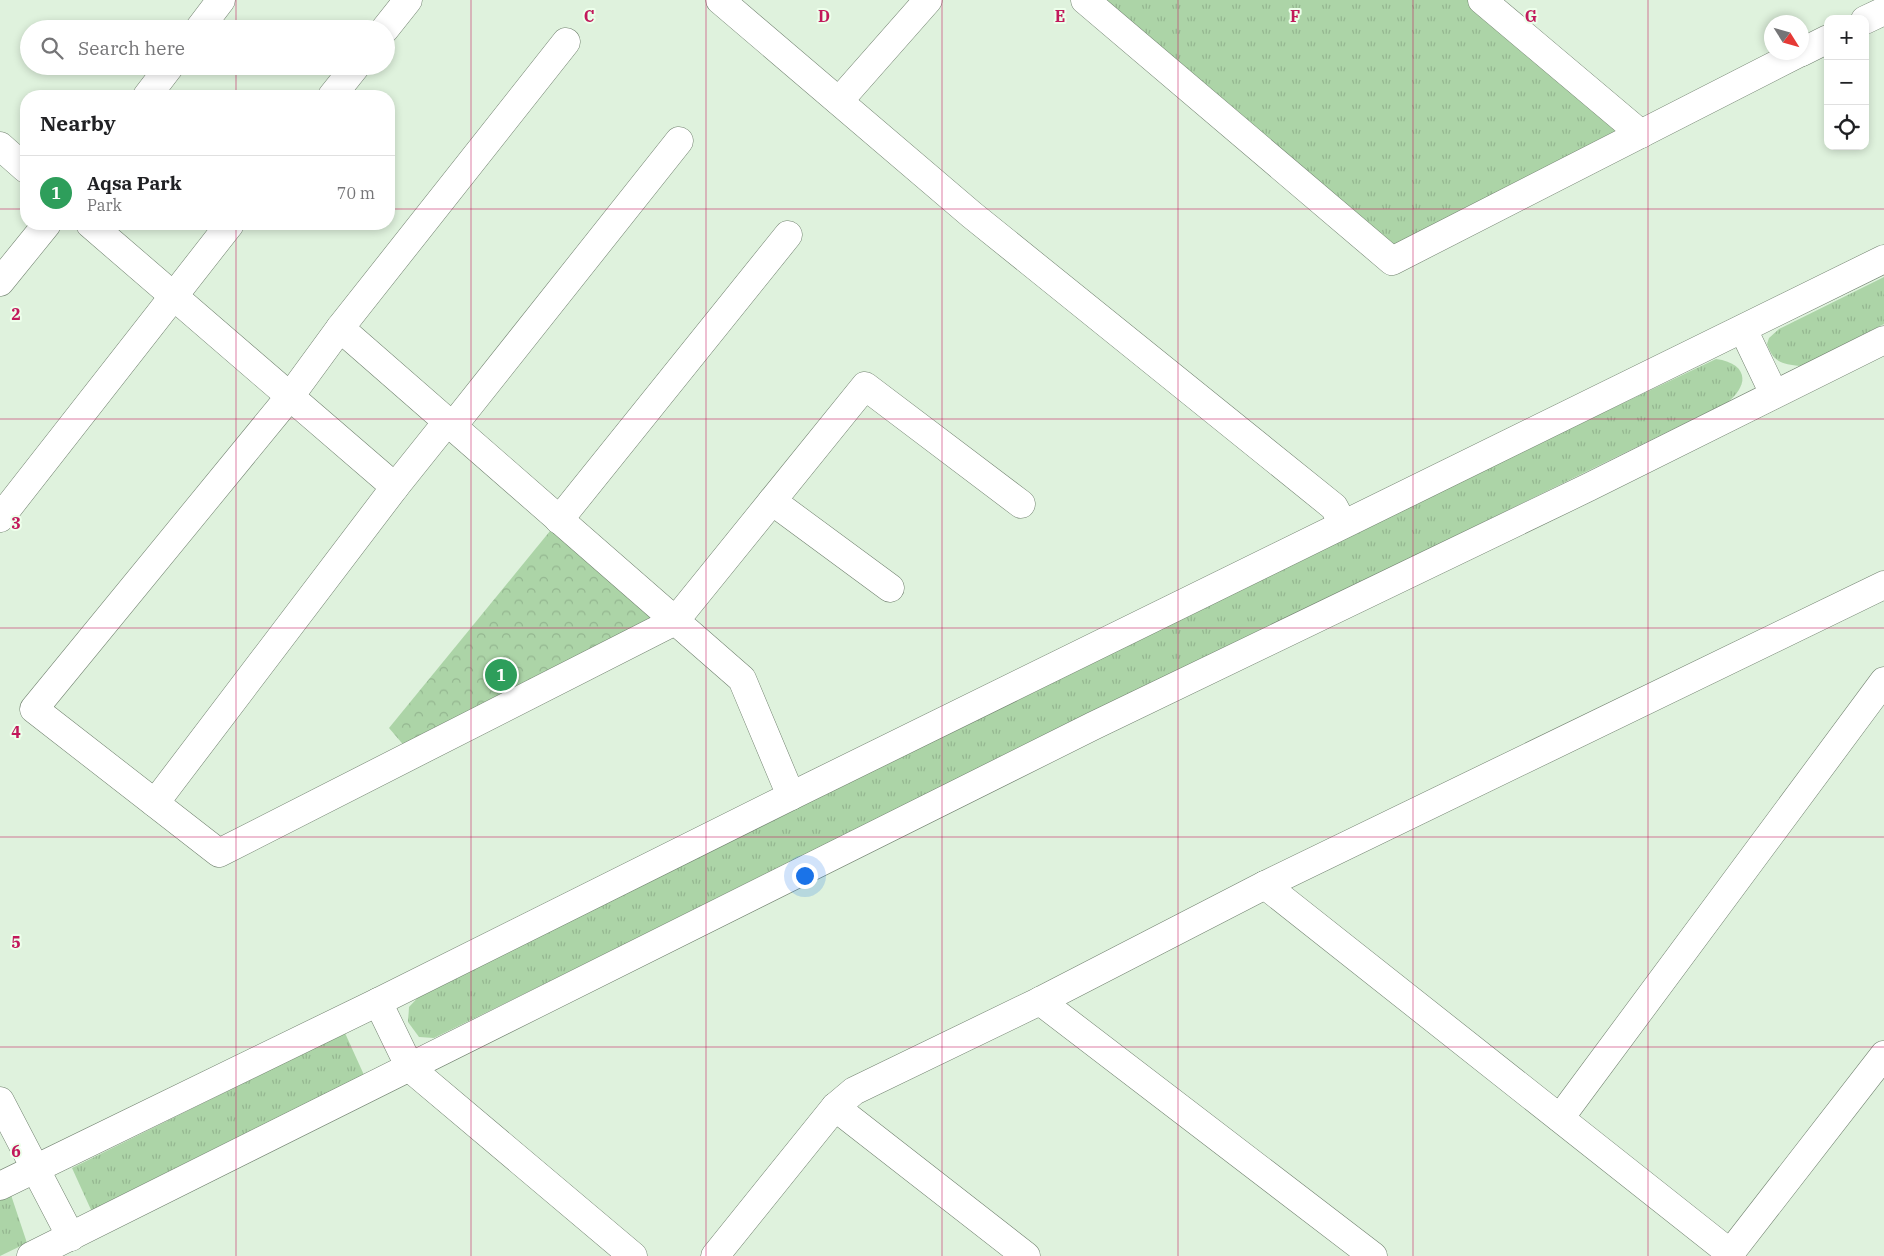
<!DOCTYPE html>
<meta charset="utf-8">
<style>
:root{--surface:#fff;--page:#f2f2f2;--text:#202124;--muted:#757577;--line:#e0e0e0;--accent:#2563eb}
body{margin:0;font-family:"IBM Plex Serif",serif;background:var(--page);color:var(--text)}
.controls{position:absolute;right:15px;top:15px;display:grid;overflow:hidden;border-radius:10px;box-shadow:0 2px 8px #0003}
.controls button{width:45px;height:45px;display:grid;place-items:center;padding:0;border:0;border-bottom:1px solid var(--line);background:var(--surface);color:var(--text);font:25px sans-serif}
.compass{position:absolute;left:1764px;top:15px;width:45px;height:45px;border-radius:50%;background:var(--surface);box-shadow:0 2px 8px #0003;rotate:127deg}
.you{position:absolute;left:804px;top:875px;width:18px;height:18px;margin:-12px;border:4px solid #fff;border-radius:50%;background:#1a73e8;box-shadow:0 0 0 8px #1a73e833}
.badge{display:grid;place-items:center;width:32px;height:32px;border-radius:50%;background:var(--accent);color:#fff;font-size:16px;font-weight:700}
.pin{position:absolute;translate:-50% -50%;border:2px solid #fff;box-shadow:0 1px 5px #0006}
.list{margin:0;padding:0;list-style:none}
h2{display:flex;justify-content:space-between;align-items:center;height:65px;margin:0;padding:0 20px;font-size:21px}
h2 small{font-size:16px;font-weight:400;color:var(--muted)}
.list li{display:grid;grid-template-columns:32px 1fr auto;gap:15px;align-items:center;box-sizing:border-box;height:75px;padding:0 20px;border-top:1px solid var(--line)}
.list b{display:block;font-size:19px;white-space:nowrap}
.list p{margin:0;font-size:16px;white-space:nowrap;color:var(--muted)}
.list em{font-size:16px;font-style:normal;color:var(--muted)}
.icon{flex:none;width:28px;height:28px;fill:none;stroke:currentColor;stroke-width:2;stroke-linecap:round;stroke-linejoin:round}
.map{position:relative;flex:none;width:1884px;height:1256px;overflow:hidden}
.search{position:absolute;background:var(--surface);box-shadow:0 2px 8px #0003;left:20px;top:20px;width:375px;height:55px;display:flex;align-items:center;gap:12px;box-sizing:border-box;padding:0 18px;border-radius:28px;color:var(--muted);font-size:19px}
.panel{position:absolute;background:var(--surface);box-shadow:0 2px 8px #0003;left:20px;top:90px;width:375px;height:140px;border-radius:20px}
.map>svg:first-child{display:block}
.grass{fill:url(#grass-tufts)}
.park{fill:url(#park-crowns)}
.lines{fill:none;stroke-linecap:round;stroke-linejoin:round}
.minor-casing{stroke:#71816f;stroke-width:29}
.tertiary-casing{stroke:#71816f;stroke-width:29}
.minor{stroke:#fff;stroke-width:28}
.tertiary{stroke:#fff;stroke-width:28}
.grid{fill:none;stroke:#c2185b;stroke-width:1;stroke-opacity:0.55}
.grid-label{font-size:16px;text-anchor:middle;font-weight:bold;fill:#c2185b;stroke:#edffeb;stroke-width:4;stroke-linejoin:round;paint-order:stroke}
</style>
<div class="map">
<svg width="1884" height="1256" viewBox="0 0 1884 1256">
<defs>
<pattern id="grass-tufts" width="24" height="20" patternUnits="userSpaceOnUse" patternTransform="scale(1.25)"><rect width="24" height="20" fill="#acd4a7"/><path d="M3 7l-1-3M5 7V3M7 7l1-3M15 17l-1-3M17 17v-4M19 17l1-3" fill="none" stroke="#94b690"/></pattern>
<pattern id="park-crowns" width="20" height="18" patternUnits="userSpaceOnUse" patternTransform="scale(1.25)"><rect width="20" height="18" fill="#acd4a7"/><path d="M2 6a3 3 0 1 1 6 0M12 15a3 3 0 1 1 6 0" fill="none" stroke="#94b690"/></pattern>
</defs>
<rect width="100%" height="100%" fill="#dff2dd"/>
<g class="grass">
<path d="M1085,0h397l159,134 -249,127z"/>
<path d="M1884,277v47l-83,42c-19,-2 -27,-3 -34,-22l2,-6 10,-9z"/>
<path d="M1716,359c30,4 35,24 12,43l-1294,636 -15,-1 -11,-15 1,-15 14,-15 925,-458z"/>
<path d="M345,1033l19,42 -272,137 -20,-44z"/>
<path d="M9,1189l18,54 -27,13v-62z"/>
</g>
<path class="park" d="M559,520l116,101 -263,134 -23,-27z"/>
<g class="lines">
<defs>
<g id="minor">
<path d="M720,0l252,215 362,292 9,17"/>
<path d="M1085,0l307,261 409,-209"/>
<path d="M1482,0l159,134"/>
<path d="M1865,20l19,-9"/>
<path d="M199,29l22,-29"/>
<path d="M385,29l23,-29"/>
<path d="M1802,52l26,-13"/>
<path d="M147,96l23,-30"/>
<path d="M332,96l24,-30"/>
<path d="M839,101l89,-101"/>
<path d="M0,146l26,23"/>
<path d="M90,224l305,263 52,-65"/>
<path d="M0,282l47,-58"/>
<path d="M340,328l226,-286"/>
<path d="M452,427l227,-286"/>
<path d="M772,501l118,87"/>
<path d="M0,518l230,-294"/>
<path d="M559,520l229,-285"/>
<path d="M791,796l-49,-117 -402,-351 -49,67 -257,314 185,144 456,-232 190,-235 156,118"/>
<path d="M155,803l240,-316"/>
<path d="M1265,885l465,368"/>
<path d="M1040,1001l333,255"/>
<path d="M378,1002l32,66 223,188"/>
<path d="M835,1107l191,149"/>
<path d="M1560,1118l324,-437"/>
<path d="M715,1256l120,-149 19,-16 186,-90 225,-116 619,-300"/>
<path d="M1728,1256l156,-201"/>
</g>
<g id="tertiary">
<path d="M1743,329l31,65"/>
<path d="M0,1101l71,136"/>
<path d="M0,1186l378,-184 413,-206 1093,-537"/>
<path d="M31,1256l1062,-530 496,-239 295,-147"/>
</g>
</defs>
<use href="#minor" class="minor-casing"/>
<use href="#tertiary" class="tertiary-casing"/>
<use href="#minor" class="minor"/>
<use href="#tertiary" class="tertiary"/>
</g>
<path class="grid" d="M236,0v29M471,0v1256M706,0v1256M942,0v1256M1178,0v1256M1413,0v1256M1648,0v1256M236,66v30M0,209h26M389,209h1495M236,224v1032M0,419h1884M0,628h1884M0,837h1884M0,1047h1884"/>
<g class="grid-label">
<text x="589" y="22">C</text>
<text x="824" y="22">D</text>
<text x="1060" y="22">E</text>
<text x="1295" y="22">F</text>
<text x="1531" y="22">G</text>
<text x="16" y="320">2</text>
<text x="16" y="529">3</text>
<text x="16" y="738">4</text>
<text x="16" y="948">5</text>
<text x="16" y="1157">6</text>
</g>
</svg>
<div class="controls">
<button>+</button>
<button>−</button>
<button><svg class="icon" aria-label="locate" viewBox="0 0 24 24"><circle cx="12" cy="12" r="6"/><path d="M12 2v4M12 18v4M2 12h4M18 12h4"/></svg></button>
</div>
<svg class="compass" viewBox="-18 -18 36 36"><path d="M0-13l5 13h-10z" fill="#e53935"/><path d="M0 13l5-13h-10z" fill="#757577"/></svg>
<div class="you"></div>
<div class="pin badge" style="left:501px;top:675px;background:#2e9e5b">1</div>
<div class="search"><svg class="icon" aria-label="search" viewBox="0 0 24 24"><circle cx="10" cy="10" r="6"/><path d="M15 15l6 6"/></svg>Search here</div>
<section class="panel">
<h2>Nearby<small></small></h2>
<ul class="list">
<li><span class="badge" style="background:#2e9e5b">1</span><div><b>Aqsa Park</b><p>Park</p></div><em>70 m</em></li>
</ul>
</section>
</div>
